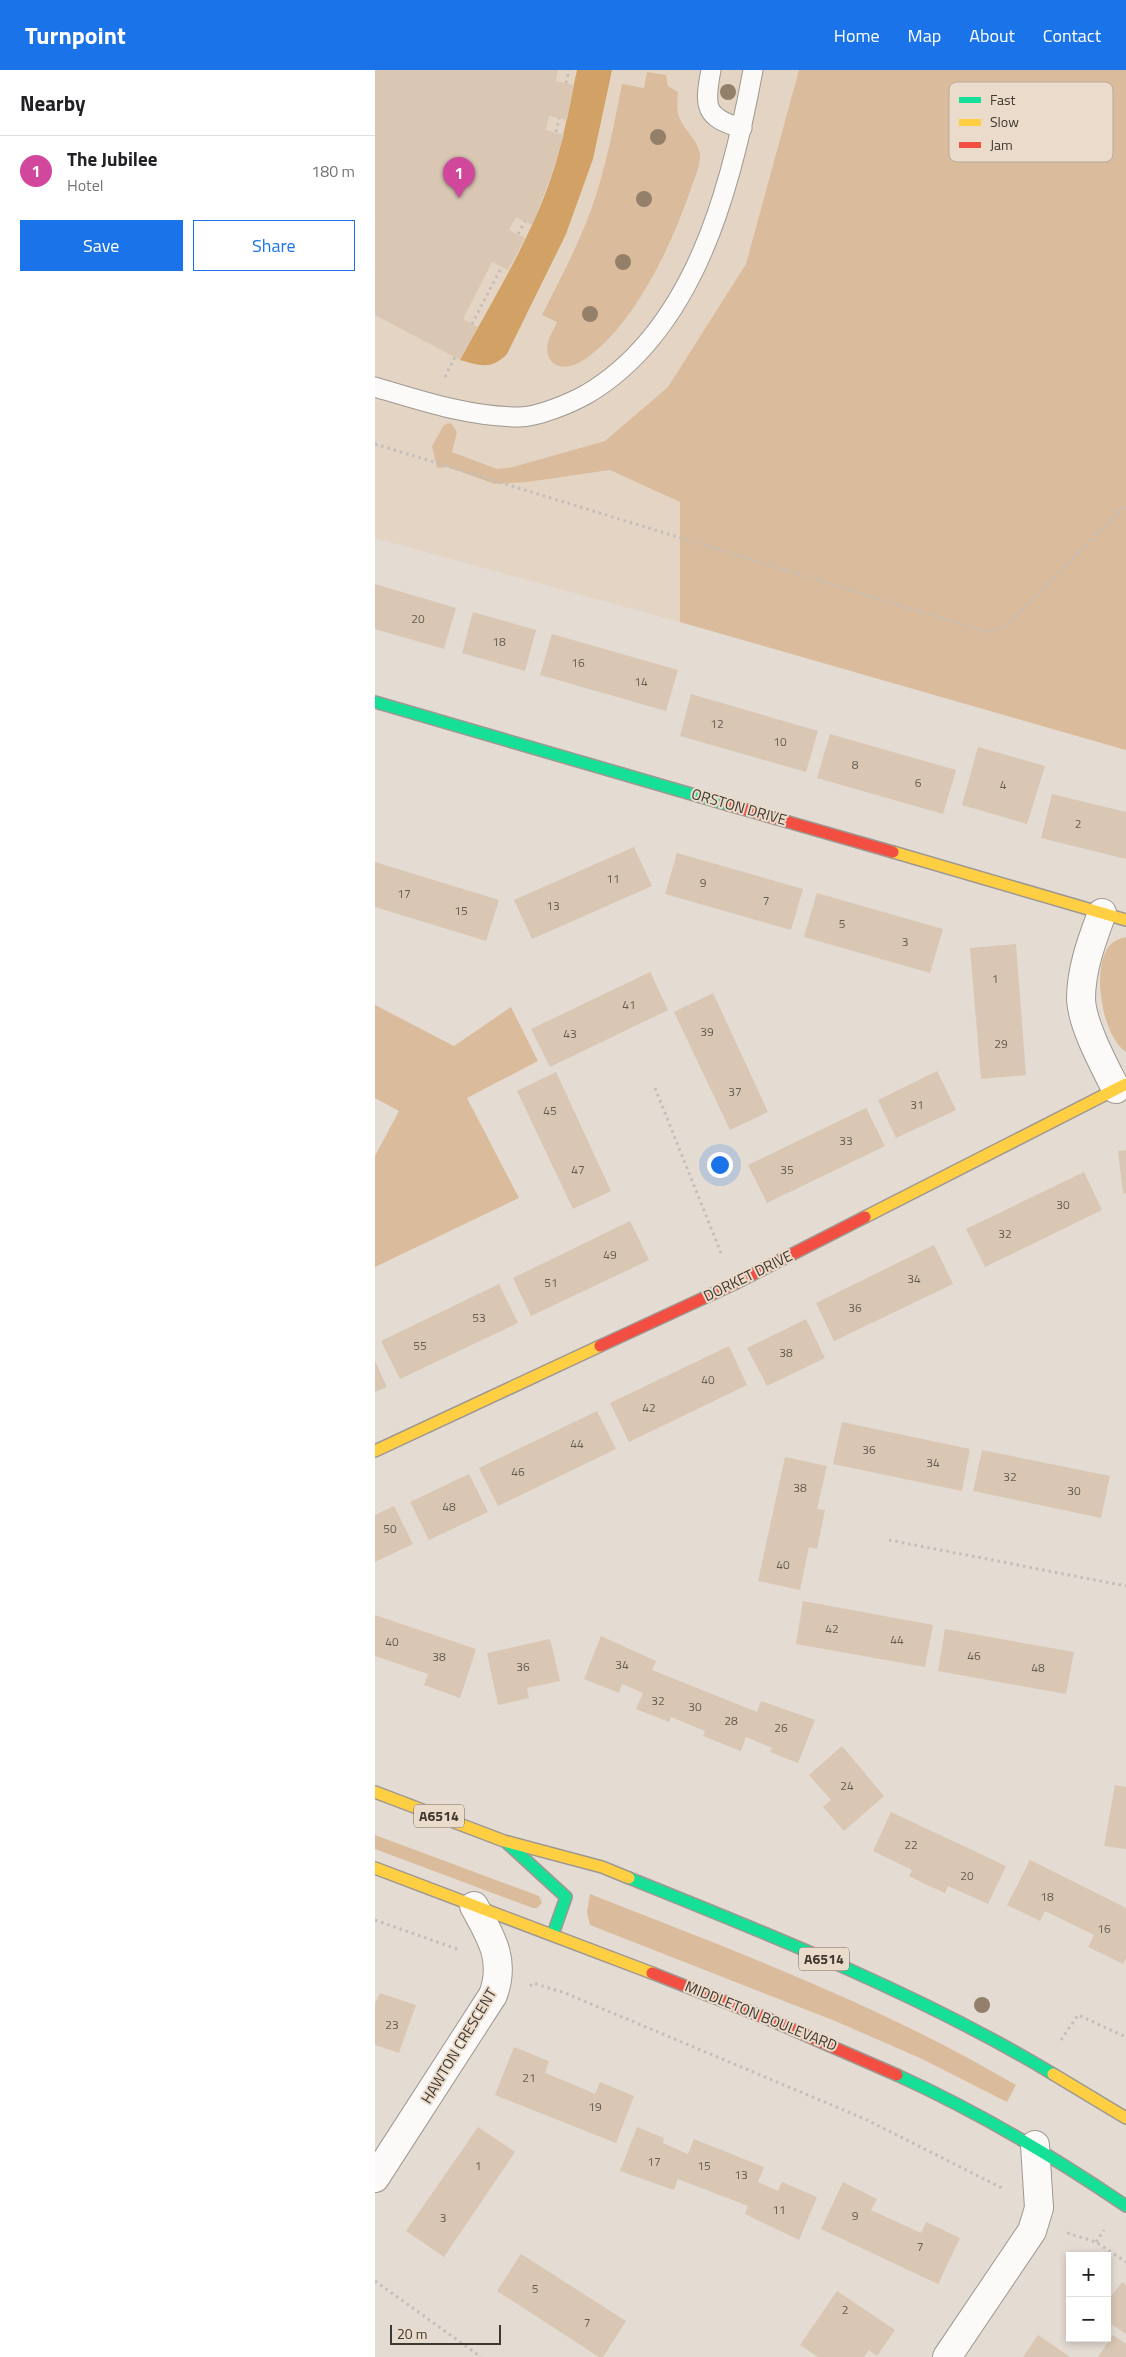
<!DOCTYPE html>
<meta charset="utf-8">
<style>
:root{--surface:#fff;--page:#f2f2f2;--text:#202124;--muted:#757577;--line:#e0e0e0;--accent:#1a73e8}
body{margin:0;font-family:"Titillium Web",sans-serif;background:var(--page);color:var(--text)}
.controls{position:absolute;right:15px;bottom:15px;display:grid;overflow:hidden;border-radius:0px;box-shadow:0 2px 8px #0003}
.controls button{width:45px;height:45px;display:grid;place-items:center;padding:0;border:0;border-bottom:1px solid var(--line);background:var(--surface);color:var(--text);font:25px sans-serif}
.scale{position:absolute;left:15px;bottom:12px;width:111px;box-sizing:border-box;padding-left:5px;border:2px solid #3e3831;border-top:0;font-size:14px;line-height:18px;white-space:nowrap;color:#3e3831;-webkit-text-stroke:4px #ebdbcb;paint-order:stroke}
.you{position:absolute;left:344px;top:1094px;width:18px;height:18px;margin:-12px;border:4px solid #fff;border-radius:50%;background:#1a73e8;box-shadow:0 0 0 8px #1a73e833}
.badge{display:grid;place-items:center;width:32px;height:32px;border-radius:50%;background:var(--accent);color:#fff;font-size:16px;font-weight:700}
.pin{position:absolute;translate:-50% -41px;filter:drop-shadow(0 1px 2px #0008)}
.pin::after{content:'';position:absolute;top:26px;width:18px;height:15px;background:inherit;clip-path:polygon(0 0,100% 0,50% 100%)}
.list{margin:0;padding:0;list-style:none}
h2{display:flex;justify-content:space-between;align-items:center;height:65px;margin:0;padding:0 20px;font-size:21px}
h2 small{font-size:16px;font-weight:400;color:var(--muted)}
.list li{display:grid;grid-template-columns:32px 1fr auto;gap:15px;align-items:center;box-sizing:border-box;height:70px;padding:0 20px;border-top:1px solid var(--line)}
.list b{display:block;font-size:19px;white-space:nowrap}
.list p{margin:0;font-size:16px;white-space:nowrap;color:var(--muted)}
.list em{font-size:16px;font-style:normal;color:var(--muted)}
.actions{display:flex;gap:10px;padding:15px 20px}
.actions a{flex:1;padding:11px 0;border:1px solid var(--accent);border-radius:0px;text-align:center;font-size:18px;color:var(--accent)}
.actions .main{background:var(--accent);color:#fff}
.map{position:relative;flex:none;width:751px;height:2287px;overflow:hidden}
header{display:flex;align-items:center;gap:30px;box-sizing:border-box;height:70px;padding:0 25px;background:var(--accent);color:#fff}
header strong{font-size:24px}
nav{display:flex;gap:28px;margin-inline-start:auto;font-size:18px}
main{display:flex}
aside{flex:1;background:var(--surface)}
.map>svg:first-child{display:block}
.built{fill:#e4d4c4}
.green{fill:#dabc9c}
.water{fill:#d1a166}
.building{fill:#d9c7b4}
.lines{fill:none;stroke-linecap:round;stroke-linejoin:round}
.lane-casing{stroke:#9f9891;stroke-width:21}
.street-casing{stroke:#9f9891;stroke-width:30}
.fast-casing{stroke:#9f9891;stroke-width:14}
.slow-casing{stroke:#9f9891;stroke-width:14}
.jam-casing{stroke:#9f9891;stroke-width:14}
.path{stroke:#c2bebb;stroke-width:3;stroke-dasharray:2.5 4;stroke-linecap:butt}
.lane{stroke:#fbfaf8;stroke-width:19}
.street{stroke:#fbfaf8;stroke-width:28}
.fast{stroke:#16e098;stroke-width:11}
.slow{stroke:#ffcf43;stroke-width:11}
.jam{stroke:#f24e42;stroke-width:11}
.tree{fill:#94806a}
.labels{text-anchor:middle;stroke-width:4;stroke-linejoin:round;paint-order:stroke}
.number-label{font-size:12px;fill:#655c52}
.shield{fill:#ebdbcb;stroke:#72695f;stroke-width:1}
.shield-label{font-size:14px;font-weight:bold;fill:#3e3831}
.street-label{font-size:15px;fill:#3e3831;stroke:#ebdbcb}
.key{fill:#ebdbcb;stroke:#b7aa9d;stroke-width:1}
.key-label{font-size:14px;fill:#3e3831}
</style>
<header>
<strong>Turnpoint</strong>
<nav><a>Home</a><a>Map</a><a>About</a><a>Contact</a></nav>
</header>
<main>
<aside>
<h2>Nearby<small></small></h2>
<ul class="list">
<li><span class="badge" style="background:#d1479c">1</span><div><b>The Jubilee</b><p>Hotel</p></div><em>180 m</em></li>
</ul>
<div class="actions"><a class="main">Save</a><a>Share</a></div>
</aside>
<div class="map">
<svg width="751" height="2287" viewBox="0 0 751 2287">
<rect width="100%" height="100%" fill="#e4dbd2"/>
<path class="built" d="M0,0h751v680l-446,-128 -305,-84z"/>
<g class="green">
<path d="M424,0h327v680l-446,-128v-120l-70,-32 -83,12 -32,2 -48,-17 -10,1 -5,-22 12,-21 7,-2 6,9 -5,20 45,17 16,-2 92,-26 63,-54 78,-123z"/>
<path d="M272,2l19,3 2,11 10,6c-1,9 -2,21 3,29 5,11 17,20 19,33 1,12 -6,25 -10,37 -18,54 -58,139 -108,170 -20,13 -41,3 -33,-22 2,-6 6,-11 8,-17l-15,-7c20,-40 42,-80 55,-123 11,-35 18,-72 25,-108l22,4z"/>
<path d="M751,867v115c-24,-15 -37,-89 -14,-109 4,-3 9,-5 14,-6z"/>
<path d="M0,935l79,41 57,-39 27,54 -71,37 52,100 -144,69v-111l24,-45 -24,-13z"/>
<path d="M0,1765l164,61 3,7 -5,5h-4l-158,-59z"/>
<path d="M215,1824c143,56 294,113 426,191l-9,17 -87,-44 -85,-37 -245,-96 -3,-13z"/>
</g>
<path class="water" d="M202,0h35l-19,89 -27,75 -59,120c-16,16 -26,12 -47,6 32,-59 69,-118 91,-182 12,-35 18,-72 26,-108z"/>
<g class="building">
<path d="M0,0h183l-2,11 18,4 -7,35 -18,-4 -3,14 18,5 -14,44 -18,46 -16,-8 -7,13 16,8 -17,32 -16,-8 -29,57 15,8 -18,33 -85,-45z"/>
<path d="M0,514l81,24 -12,41 -69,-20z"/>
<path d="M98,542l63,18 -11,41 -63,-18z"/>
<path d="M177,564l126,36 -12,41 -126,-36z"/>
<path d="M316,624l127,37 -12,41 -126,-36z"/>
<path d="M455,664l126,36 -13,44 -126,-36z"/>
<path d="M603,677l67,19 -18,58 -65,-19z"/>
<path d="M677,724l74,18v47l-85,-21z"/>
<path d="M259,777l18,39 -120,53 -18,-39z"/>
<path d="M302,783l126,36 -12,41 -126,-36z"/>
<path d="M0,792l124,38 -13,41 -111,-34z"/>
<path d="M442,823l126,36 -13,44 -126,-36z"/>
<path d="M641,874l10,131 -45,4 -11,-131z"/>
<path d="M275,902l18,38 -118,57 -19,-38z"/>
<path d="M338,923l55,119 -38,18 -56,-118z"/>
<path d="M562,1001l19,39 -60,28 -18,-38z"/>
<path d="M181,1002l55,119 -38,18 -56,-118z"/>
<path d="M491,1038l19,38 -118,57 -19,-38z"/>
<path d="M751,1080v43l-3,1 -5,-43z"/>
<path d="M709,1102l18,38 -117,57 -19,-38z"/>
<path d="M255,1151l19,39 -118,56 -18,-38z"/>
<path d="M559,1175l19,39 -119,57 -18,-38z"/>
<path d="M124,1214l19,39 -118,56 -19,-38z"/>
<path d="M431,1249l19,39 -58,28 -20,-38z"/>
<path d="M354,1276l18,39 -118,57 -19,-39z"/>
<path d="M0,1291l12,26 -12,5z"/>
<path d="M222,1341l19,38 -118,57 -19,-38z"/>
<path d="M467,1352l128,27 -8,42 -129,-27z"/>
<path d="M607,1380l128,26 -9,42 -128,-27z"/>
<path d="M410,1387l42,9 -10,43 8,1 -8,39 -8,-2 -9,43 -42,-9z"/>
<path d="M94,1404l19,38 -59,28 -19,-38z"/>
<path d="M19,1436l19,38 -38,18v-47z"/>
<path d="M428,1531l130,24 -8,42 -129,-23z"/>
<path d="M0,1545l101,34 -16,49 -36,-13 4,-11 -53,-18z"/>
<path d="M570,1559l129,23 -8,42 -128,-23z"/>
<path d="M226,1566l55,25 -4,9 105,42 4,-11 54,19 -17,43 -28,-11 2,-4 -26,-11 -5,14 -38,-15 2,-5 -34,-14 -2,5 -33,-13 7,-16 -21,-9 -3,9 -35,-14z"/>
<path d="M175,1569l10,42 -33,7 2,10 -31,7 -11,-52z"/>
<path d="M467,1676l42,50 -40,35 -21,-24 8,-7 -22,-25z"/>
<path d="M740,1715l11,2v62l-22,-3z"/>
<path d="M516,1742l115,54 -18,38 -40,-18 -3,7 -18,-8 -18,-9 3,-6 -39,-19z"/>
<path d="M655,1790l96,48v50l-3,6 -35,-17 6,-12 -49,-24 -5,10 -33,-16z"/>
<path d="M5,1923l36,12 -17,48 -24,-8v-41z"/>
<path d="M139,1977l35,14 -4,12 25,10 25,11 5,-12 34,14 -18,47 -121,-48z"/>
<path d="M103,2057l37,25 -71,105 -38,-26z"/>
<path d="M262,2057l27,11 -1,5 25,11 6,-15 70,28 -6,15 20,9 4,-9 35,15 -18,43 -54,-26 3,-8 -70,-27 -4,11 -54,-19z"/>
<path d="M468,2112l34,17 -6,11 50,23 5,-11 34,16 -22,46 -117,-55z"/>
<path d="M146,2184l105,67 -23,36h-4l-102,-66z"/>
<path d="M747,2212l4,3v49l-19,-13v-19z"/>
<path d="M462,2221l58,39 -18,26 -8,-6 -5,7h-46l-18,-12z"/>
<path d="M663,2265l32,22h-47z"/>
<path d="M738,2265l13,9v13h-28z"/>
</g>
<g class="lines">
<defs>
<g id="lane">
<path d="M336,0c-7,36 -7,48 31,58"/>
<path d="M0,317c47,14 95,30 144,30 19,0 52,-14 68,-23 108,-64 145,-209 166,-324"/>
</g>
<g id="street">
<path d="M727,843c-10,27 -21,56 -21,86 1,26 23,66 35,90"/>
<path d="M0,2108l118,-183c13,-35 -2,-58 -19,-89"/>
<path d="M572,2287l85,-126 7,-23 -4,-63"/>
</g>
<g id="fast">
<path d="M0,632l354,103"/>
<path d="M132,1773l59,54 -13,37"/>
<path d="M254,1808c142,57 293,117 424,196"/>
<path d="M522,2005c81,37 156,81 229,131"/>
</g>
<g id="slow">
<path d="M518,782l233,68"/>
<path d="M490,1147l261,-133"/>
<path d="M0,1381l225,-105"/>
<path d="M0,1722l129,49 98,26 27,11"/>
<path d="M0,1798l277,105"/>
<path d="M678,2004l73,44"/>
</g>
<g id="jam">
<path d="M354,735l164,47"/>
<path d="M225,1276l134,-62 131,-67"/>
<path d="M277,1903l114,45 131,57"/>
</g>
</defs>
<use href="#lane" class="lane-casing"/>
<use href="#street" class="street-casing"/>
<use href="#fast" class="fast-casing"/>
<use href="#slow" class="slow-casing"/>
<use href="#jam" class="jam-casing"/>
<g class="path">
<path d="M191,13l3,-13"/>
<path d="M181,62l3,-14"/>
<path d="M143,164l7,-13"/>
<path d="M97,254l30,-58"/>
<path d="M70,307l10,-20"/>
<path d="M0,374l612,188 18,-5 121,-123"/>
<path d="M280,1018l66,165"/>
<path d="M514,1470l237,46"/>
<path d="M0,1850l82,29"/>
<path d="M155,1916l3,-3 32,10 300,126 139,70"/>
<path d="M686,1970l17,-25 48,22"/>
<path d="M692,2163l29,9 30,20"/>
<path d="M721,2172l8,-12"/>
<path d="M0,2211l106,76"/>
</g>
<use href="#lane" class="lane"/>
<use href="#street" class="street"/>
<use href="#fast" class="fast"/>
<use href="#slow" class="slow"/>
<use href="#jam" class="jam"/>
</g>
<g class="tree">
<circle cx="353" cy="22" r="8"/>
<circle cx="283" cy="67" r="8"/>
<circle cx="269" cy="129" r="8"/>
<circle cx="248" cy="192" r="8"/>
<circle cx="215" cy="244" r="8"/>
<circle cx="607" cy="1935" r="8"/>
</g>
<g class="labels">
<g class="number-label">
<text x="43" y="553">20</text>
<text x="124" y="576">18</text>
<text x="203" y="597">16</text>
<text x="266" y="616">14</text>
<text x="342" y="658">12</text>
<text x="405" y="676">10</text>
<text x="480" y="699">8</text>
<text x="543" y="717">6</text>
<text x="628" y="719">4</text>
<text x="703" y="758">2</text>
<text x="238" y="813">11</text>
<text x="328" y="817">9</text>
<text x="29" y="828">17</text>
<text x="391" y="835">7</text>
<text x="178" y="840">13</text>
<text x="86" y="845">15</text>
<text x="467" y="858">5</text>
<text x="530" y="876">3</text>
<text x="620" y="913">1</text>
<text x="254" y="939">41</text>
<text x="332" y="966">39</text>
<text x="195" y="968">43</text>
<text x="626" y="978">29</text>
<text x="360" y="1026">37</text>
<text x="542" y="1039">31</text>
<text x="175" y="1045">45</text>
<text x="471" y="1075">33</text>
<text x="203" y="1104">47</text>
<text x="412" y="1104">35</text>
<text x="688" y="1139">30</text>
<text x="630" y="1168">32</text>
<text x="235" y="1189">49</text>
<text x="539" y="1213">34</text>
<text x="176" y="1217">51</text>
<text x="480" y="1242">36</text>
<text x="104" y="1252">53</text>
<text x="45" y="1280">55</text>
<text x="411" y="1287">38</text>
<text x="333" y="1314">40</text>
<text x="274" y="1342">42</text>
<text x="202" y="1378">44</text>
<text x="494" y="1384">36</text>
<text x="558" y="1397">34</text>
<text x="143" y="1406">46</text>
<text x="635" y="1411">32</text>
<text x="425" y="1422">38</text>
<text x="699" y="1425">30</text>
<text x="74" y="1441">48</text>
<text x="15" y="1463">50</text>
<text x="408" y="1499">40</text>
<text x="457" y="1563">42</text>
<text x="522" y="1574">44</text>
<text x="17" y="1576">40</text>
<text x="599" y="1590">46</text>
<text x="64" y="1591">38</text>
<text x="247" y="1599">34</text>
<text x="148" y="1601">36</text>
<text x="663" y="1602">48</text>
<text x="283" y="1635">32</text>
<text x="320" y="1641">30</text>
<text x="356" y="1655">28</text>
<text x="406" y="1662">26</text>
<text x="472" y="1720">24</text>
<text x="536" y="1779">22</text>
<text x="592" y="1810">20</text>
<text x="672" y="1831">18</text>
<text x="729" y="1863">16</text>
<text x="17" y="1959">23</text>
<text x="154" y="2012">21</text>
<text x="220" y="2041">19</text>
<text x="279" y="2096">17</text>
<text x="103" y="2100">1</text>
<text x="329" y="2100">15</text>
<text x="366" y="2109">13</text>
<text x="404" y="2144">11</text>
<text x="480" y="2150">9</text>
<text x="68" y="2152">3</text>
<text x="545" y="2181">7</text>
<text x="160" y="2223">5</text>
<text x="470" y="2244">2</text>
<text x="212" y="2257">7</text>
</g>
<g class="shield">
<rect x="39" y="1734.5" width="50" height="23" rx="4"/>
<rect x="424" y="1877.5" width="50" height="23" rx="4"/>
</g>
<g class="shield-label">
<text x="64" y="1751">A6514</text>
<text x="449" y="1894">A6514</text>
</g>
<g class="street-label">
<text transform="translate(364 737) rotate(16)" y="5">ORSTON DRIVE</text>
<text transform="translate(373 1206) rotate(-26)" y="5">DORKET DRIVE</text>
<text transform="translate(386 1946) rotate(22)" y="5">MIDDLETON BOULEVARD</text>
<text transform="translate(84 1976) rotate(-59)" y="5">HAWTON CRESCENT</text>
</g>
</g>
<rect x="574" y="12" width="164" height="80" rx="8" class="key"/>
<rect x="584" y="27" width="22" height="6" fill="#16e098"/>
<rect x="584" y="49" width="22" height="7" fill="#ffcf43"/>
<rect x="584" y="72" width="22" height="6" fill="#f24e42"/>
<g class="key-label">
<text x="615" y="35">Fast</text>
<text x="615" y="57">Slow</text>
<text x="615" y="80">Jam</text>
</g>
</svg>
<div class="controls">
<button>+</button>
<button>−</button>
</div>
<div class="scale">20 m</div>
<div class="you"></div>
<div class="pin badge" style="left:84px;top:128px;background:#d1479c">1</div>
</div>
</main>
